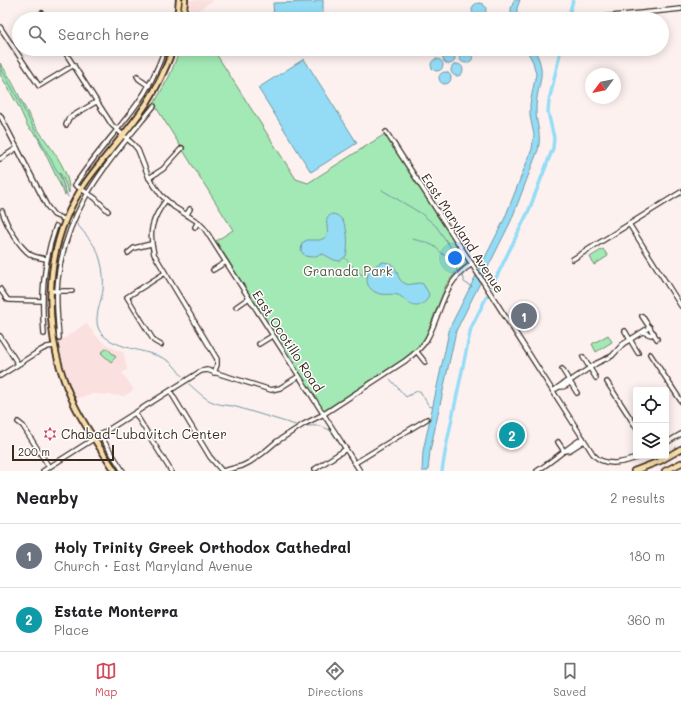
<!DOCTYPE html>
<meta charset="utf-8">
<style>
:root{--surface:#fff;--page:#f2f2f2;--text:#202124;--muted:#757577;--line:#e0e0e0;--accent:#d1495b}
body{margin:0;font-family:Mali,sans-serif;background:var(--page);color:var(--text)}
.controls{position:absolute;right:12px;bottom:12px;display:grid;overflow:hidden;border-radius:4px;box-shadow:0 2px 10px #0003}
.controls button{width:36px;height:36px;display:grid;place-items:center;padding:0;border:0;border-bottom:1px solid var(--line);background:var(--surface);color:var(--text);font:20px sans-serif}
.compass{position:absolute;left:585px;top:68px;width:36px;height:36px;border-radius:50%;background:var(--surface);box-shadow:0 2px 10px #0003;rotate:238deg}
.scale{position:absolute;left:12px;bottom:10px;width:102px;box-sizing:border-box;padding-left:4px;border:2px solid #3b2a1e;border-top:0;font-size:11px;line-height:14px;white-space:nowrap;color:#3b2a1e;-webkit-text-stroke:3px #fff;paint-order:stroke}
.you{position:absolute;left:455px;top:258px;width:14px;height:14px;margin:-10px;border:3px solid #fff;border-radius:50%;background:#1a73e8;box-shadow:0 0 0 6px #1a73e833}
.badge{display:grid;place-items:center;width:26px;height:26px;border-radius:50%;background:var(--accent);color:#fff;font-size:13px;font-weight:700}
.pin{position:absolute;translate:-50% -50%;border:2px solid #fff;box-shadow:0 1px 4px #0006}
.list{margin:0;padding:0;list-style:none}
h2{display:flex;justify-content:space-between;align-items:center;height:52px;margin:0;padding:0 16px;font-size:17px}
h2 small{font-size:13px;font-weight:400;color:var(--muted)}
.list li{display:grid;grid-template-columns:26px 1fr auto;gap:12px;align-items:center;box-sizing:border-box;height:64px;padding:0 16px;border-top:1px solid var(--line)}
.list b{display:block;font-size:15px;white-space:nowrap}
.list p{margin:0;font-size:13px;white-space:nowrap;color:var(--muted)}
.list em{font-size:13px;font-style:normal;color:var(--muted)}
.icon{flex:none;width:22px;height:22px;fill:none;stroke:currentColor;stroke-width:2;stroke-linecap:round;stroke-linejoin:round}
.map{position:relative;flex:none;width:681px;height:471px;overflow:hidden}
.search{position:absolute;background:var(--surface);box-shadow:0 2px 10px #0003;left:12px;right:12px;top:12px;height:44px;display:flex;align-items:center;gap:10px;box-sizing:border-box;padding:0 14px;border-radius:22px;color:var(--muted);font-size:15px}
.sheet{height:180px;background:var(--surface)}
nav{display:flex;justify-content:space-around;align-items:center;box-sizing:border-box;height:56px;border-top:1px solid var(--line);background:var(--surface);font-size:11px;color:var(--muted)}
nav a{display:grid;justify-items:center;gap:2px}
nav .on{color:var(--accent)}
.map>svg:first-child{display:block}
.built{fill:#fae0de}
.green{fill:#a3e9b5;stroke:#6f8a6a}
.water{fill:#94dcf6;stroke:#7095a0}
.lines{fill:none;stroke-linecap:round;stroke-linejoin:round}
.stream{stroke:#7095a0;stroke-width:1}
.canal{stroke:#94dcf6;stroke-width:3.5}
.minor-casing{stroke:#3b2a1e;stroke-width:6}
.major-casing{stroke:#3b2a1e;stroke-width:8}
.highway-casing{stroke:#3b2a1e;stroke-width:8}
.minor{stroke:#fff;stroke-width:3.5}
.major{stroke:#f8deab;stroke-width:4.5}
.highway{stroke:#f8deab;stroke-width:5}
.labels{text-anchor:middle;stroke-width:3;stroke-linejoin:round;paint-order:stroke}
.street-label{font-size:13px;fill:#3b2a1e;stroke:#fff}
.park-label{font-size:13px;fill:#555a44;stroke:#fff}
.poi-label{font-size:13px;fill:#3b2a1e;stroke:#fff;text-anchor:start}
</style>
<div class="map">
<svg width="681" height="471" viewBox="0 0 681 471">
<rect width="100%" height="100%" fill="#fdf1f0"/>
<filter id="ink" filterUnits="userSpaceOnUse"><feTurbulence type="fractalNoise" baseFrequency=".025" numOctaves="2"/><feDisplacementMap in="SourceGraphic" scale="8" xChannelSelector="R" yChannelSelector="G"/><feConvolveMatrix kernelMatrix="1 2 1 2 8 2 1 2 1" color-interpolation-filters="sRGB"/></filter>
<g filter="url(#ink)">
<g class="built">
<path d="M189,0h25l-23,15z"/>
<path d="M86,323l9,12 9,8 20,10 3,17 -5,3 12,17 -10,6 -31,-2 -17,5 -7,-14 -7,-25 -3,-18z"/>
</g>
<g class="green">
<path d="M180,49h33l83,130 12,4 77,-49 82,127 -1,4 -10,7 -10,13 -21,54 -12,13 -11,8 -77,50 -3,-1 -106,-168 17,-11 -79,-126 16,-29z"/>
<path d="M0,63c14,18 21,40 33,59 12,20 38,46 36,71l-6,-15 -4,-6 7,21 -1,2 -28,-59 -9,-9 -9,-20 -19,-33z"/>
<path d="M603,249l5,7 -14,9 -4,-8z"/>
<path d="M608,335l4,7 -16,10 -4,-8z"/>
<path d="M107,348l9,9 -5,5 -10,-9z"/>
</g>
<g class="water">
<path d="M316,0h7v19h-49l-1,-16 43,-1z"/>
<path d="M514,0h6l-3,8v11h-6v-10z"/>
<circle cx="479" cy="10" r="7"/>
<circle cx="466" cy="56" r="7"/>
<path d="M526,49h8c15,26 2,35 2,61 0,15 6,24 2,40l-27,71 -55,110 -26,120 -2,20h-6l1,-20 27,-124 54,-107 28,-71 2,-14 -4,-19v-12l6,-30 -3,-12z"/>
<circle cx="449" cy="58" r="6"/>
<path d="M304,59l53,84 -46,29 -53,-84z"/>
<circle cx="437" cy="65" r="6"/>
<circle cx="457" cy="70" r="6"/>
<circle cx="445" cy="78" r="6"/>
<path d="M332,214c17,1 17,30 14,42l-6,5 -6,-1 -11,-6 -12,3 -6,-1 -4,-5 1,-8 5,-3h13l6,-3c5,-8 -5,-17 6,-23z"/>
<path d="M383,262c18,1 11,16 21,21 6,4 13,-2 19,1l6,10c-1,4 -3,8 -7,10 -10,7 -16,-6 -24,-9 -7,-2 -14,1 -21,-2 -18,-8 -9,-27 6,-31z"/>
</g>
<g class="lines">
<g class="stream">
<path d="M0,66l61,112 7,19"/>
<path d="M382,190l40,24 14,12 18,26v9l3,10 7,7v4l8,5"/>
<path d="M77,224c8,10 20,22 23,35 3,10 4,21 3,31 -2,14 -12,32 -1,44 14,16 52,16 68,28 5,4 8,9 12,14"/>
<path d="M412,239l13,3 9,4 20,18"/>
<path d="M345,258l14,15 6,3"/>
<path d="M390,379l16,18 11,-6h3l9,15 3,1"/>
<path d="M189,384c17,15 20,20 44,22l66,20"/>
<path d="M304,426c12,0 17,-2 28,6l25,39"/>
</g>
<g class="canal">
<path d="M568,19l5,-19"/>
<path d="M492,286l37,-76 24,-62 1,-10 -6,-26 1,-11 12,-52"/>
<path d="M442,471l4,-24 25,-119 16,-32"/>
</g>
<defs>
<g id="minor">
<path d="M42,13l3,6"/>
<path d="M583,19l98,-10"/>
<path d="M0,27l39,59 35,-21"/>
<path d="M63,49l49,76 22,20 4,5 11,28 12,17 13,12 24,15 6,6 156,243"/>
<path d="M137,76l2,3 10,7"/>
<path d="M0,115l47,91 7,9 12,5"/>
<path d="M66,125l3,-7 27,-16"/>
<path d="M386,132l78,120 129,202c12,15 33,8 49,2"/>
<path d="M0,159l17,-11"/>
<path d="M149,178l14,-9 19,-21"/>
<path d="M166,200c-14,19 -18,31 -12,54l63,105v6l-3,8"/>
<path d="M2,211c4,13 17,36 29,44 4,2 9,3 15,4"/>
<path d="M108,211l-13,-13 -20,-13c18,-29 42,-53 62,-81 12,-16 21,-36 28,-55"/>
<path d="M187,214l3,-5"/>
<path d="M629,224l52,82"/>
<path d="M195,227l3,-5"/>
<path d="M128,253l6,-5 17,-4"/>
<path d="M573,259l108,-67"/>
<path d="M213,270l13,-8"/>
<path d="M0,289l7,10 2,1 33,1"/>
<path d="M51,291h21"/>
<path d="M236,307l13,-9"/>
<path d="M642,316l15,23"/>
<path d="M625,331l13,22"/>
<path d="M643,332l8,3 3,-2"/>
<path d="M44,334c-3,-38 -1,-71 12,-108"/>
<path d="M0,336l18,28"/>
<path d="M59,338c-1,-16 -3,-32 -2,-48 5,-79 50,-126 97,-184"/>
<path d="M259,344l13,-8"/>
<path d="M161,345l-7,-4 -27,-44 38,-24"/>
<path d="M417,352l8,10"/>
<path d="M650,354l31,47"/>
<path d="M583,357l13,21"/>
<path d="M562,369l15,24"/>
<path d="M0,376l41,-26 6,-3 7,-1"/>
<path d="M607,382l29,45"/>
<path d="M560,387c5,0 8,-1 10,-6l27,-18 15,-7 11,-12 27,-17"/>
<path d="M170,391l40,66 12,14"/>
<path d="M553,391l14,-10h3"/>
<path d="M135,413l36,58"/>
<path d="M18,422l5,4 26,41"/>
<path d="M100,435l23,36"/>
<path d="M558,442l6,9"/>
<path d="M666,443l15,-9"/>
<path d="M565,451l5,-1 14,-9"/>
<path d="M355,463l72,-44"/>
<path d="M315,469l31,-20"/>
<path d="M43,471l158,-100 6,-1 64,20 9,-2 19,-12"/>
<path d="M223,471l19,-5 8,-4 13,-9 13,-11 28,-18 20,-10 81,-53c8,-6 17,-13 22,-22 16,-29 14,-55 45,-75"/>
<path d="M537,471c16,-10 29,-23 46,-33"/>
</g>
<g id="major">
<path d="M177,19l2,-19"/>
<path d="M183,19l2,-19"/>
<path d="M115,471c-14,-22 -30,-44 -41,-67 -33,-69 -33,-158 12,-222 19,-27 43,-51 61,-79 11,-17 19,-35 26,-54"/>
</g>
<g id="highway">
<path d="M634,471l26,-10 21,-12"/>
<path d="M665,471l16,-8"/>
</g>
</defs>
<use href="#minor" class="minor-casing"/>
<use href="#major" class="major-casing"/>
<use href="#highway" class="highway-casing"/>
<use href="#minor" class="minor"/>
<use href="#major" class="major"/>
<use href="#highway" class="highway"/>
</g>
</g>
<defs>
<symbol id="synagogue-bare" viewBox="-9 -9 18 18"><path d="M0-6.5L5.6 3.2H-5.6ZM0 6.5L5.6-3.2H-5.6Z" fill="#d1495b" stroke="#fff" stroke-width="2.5" paint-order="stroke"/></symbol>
</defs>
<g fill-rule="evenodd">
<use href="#synagogue-bare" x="40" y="424" width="20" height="20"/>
</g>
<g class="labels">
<g class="street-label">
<text transform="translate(463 233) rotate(57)" y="5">East Maryland Avenue</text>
<text transform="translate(288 341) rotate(57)" y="5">East Ocotillo Road</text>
</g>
<g class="park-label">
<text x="348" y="276">Granada Park</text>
</g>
<g class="poi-label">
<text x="61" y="439">Chabad-Lubavitch Center</text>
</g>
</g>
</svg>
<div class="controls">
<button><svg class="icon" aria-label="locate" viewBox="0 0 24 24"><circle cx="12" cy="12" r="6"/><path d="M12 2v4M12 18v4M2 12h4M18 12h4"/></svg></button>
<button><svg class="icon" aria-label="layers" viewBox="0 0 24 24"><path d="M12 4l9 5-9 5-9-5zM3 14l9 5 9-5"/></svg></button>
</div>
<svg class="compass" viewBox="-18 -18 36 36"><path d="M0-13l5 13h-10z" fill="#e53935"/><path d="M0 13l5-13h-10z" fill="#757577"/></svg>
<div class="scale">200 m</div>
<div class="you"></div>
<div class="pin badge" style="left:524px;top:316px;background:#6b7280">1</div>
<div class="pin badge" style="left:512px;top:435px;background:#0f9aa8">2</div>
<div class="search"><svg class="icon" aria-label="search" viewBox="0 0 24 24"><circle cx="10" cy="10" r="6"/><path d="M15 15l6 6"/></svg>Search here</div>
</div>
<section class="sheet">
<h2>Nearby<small>2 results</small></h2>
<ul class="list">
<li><span class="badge" style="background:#6b7280">1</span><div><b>Holy Trinity Greek Orthodox Cathedral</b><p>Church · East Maryland Avenue</p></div><em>180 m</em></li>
<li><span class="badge" style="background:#0f9aa8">2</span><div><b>Estate Monterra</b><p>Place</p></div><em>360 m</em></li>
</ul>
</section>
<nav>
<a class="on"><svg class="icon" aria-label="map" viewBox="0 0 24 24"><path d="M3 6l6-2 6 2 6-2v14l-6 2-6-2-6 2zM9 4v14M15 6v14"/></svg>Map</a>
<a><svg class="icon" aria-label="directions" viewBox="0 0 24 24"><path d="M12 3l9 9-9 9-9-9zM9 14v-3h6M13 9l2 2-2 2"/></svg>Directions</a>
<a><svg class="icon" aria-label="saved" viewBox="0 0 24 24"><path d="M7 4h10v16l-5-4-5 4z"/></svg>Saved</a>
</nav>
